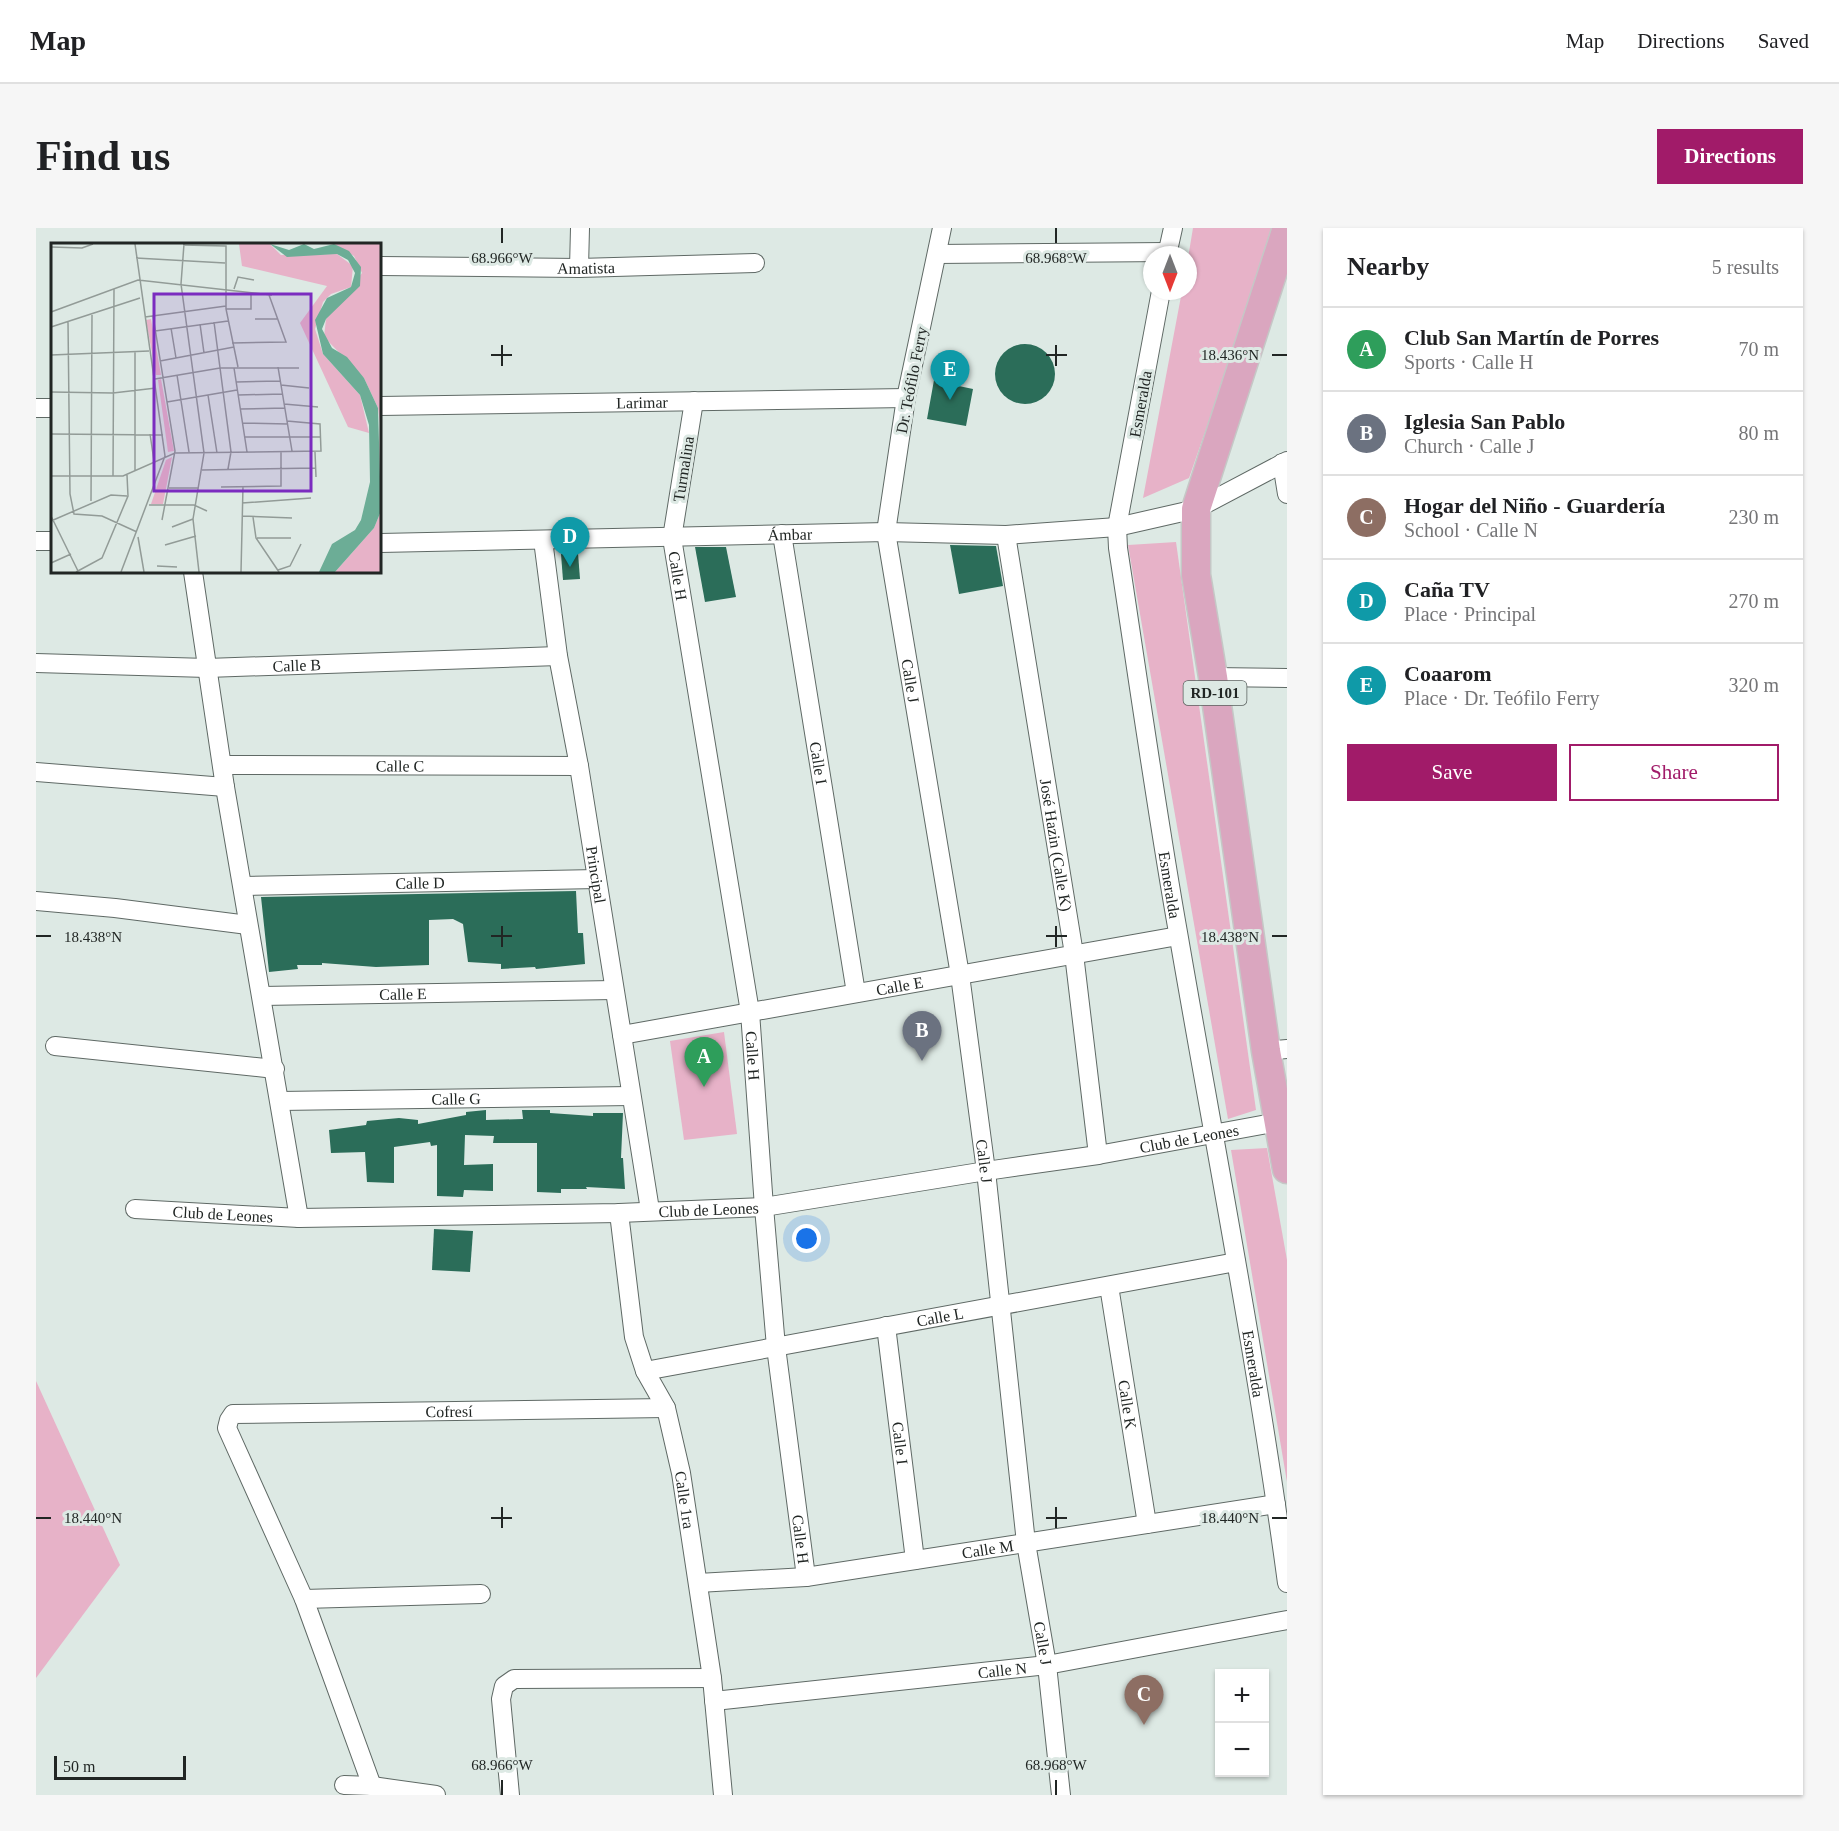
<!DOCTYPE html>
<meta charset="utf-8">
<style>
:root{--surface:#fff;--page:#f6f6f6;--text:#202124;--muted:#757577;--line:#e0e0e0;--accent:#a11b69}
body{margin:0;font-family:"Times New Roman",serif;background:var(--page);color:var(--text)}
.controls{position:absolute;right:18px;bottom:18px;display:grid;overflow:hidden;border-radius:0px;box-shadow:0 2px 4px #0004}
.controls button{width:54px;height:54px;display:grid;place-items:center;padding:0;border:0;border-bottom:2px solid var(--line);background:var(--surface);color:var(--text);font:30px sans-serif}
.compass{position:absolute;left:1107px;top:18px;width:54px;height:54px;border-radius:50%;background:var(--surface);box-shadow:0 2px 4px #0004;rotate:180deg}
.scale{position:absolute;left:18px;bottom:15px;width:132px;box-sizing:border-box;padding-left:6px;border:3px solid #212624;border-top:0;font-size:16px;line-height:21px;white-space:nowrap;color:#212624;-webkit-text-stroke:4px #dde9e4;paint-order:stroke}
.you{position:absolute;left:771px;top:1011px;width:21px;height:21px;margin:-15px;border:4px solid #fff;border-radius:50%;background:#1a73e8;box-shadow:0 0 0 9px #1a73e833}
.badge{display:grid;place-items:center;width:39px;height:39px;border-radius:50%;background:var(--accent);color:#fff;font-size:20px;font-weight:700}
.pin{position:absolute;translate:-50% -50px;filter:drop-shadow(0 2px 3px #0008)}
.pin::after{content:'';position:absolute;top:32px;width:21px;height:18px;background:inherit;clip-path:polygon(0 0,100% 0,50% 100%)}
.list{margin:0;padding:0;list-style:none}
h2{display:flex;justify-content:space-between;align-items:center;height:78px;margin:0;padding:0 24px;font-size:26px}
h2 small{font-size:20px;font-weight:400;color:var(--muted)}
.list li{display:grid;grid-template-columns:39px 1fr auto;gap:18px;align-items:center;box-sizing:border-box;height:84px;padding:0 24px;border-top:2px solid var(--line)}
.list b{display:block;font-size:22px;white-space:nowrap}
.list p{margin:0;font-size:20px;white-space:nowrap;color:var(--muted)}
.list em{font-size:20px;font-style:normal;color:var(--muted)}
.actions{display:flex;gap:12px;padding:18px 24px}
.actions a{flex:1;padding:14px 0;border:2px solid var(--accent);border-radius:0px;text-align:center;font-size:21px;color:var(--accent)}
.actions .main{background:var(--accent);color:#fff}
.map{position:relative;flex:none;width:1251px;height:1567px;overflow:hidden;border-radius:0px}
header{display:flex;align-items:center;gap:36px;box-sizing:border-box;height:84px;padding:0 30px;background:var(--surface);border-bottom:2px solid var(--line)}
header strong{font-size:28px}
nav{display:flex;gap:33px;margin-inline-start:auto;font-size:21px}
.intro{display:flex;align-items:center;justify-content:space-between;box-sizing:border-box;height:144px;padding:0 36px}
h1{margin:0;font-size:42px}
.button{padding:15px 27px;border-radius:0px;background:var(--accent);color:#fff;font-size:21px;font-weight:700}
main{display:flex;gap:36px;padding:0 36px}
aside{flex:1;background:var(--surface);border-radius:0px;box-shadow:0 2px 4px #0004}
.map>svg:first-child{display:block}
.green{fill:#e7b2c8}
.building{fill:#2b6d59}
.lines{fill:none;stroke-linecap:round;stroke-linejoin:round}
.street-casing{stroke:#5f6965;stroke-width:20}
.primary-casing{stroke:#c5c7c6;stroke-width:31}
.street{stroke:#fff;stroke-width:18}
.primary{stroke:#daa6bf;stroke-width:28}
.ticks{fill:none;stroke:#212624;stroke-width:2}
.labels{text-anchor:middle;stroke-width:6;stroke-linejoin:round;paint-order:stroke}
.shield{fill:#dde9e4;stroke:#59605e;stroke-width:1.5}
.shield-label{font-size:15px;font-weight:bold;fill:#212624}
.street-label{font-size:16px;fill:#212624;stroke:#dde9e4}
.inset-road{fill:none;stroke:#929b97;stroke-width:1.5}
.view{fill:#7b2cbf;fill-opacity:0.15;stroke:#7b2cbf;stroke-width:3}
.inset-edge{fill:none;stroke:#212624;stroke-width:3}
.ticks-label{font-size:15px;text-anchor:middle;fill:#212624;stroke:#dde9e4;stroke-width:6;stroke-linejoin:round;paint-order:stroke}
</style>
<header>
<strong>Map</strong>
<nav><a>Map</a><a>Directions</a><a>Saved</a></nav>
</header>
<div class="intro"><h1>Find us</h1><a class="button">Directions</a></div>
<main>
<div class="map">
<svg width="1251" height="1567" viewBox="0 0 1251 1567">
<rect width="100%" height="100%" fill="#dde9e4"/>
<g class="green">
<path d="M1157,0h83l-87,250 -46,20 39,-207h6v-33z"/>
<path d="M1140,314l80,568 -28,9 -100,-574z"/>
<path d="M688,804l13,102 -53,6 -14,-99z"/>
<path d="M1231,920l20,112v222l-56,-332z"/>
<path d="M0,1153l84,184 -84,113z"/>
</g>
<g class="building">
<circle cx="989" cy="146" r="30"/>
<path d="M900,141l20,4 -2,12 19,4 -7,37 -39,-7z"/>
<path d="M914,317l46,1 7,40 -44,8z"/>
<path d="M659,319h31l10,50 -31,5z"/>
<path d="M542,325l2,26 -17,1 -2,-26z"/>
<path d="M540,663l2,42h5l2,31 -49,5 -1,-2 -34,2v-5l-33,-2 -5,-38 -10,-5 -24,1v45l-53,2 -54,-4v2h-25l1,4 -29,3 -8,-75z"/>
<path d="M450,882v10l37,-1 -1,-9h28v3l43,3v-3h30l-2,45h2l2,31 -39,-2 1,2h-26v4l-24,-1v-49h-44l1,-7 -29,-1 -1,30 29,-1v27l-29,-1 -1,7 -26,-1v-51l-6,1 -1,-4 -36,5v36l-27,-1 -2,-30 -34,1 -2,-23 37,-5 1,-4 32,-3 19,2v4l48,-9v-3z"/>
<path d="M398,1001l39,2 -3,41 -38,-2z"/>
</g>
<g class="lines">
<defs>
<g id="street">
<path id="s1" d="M906,0l-36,170 -20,134 74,443 26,196 40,372 21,122 14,130"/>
<path d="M901,26l231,-2"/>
<path d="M1131,27l6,-27"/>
<path id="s2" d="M344,38l199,2 176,-5"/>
<path d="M543,40l1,-40"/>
<path id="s3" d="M1125,63l-44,236 1,21c20,130 38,261 61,390 37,215 79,429 108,645"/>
<path id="s4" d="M658,173l-22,137 78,474 14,195 12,140 30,230"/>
<path id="s5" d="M344,178l526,-8"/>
<path d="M0,180h16"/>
<path d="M1246,235l5,31"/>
<path id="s6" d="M746,306l74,459"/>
<path id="s7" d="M970,307l68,419 24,201"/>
<path id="s8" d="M507,312l15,116 21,110 71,444"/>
<path d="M0,313h16"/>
<path id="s9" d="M344,315l506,-11 120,3 111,-8 79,-18 91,-48"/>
<path d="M157,344l32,215 74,431"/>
<path id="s10" d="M0,435l171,5 351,-12"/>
<path d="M1177,449l74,1"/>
<path id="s11" d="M186,537l357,1"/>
<path d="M0,544l189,15"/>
<path id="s12" d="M207,658l354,-7"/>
<path d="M0,673l79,7 133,17"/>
<path id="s13" d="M226,768l352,-6"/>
<path id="s14" d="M586,807l556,-99"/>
<path d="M19,818l220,23"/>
<path d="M1230,823l21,-2"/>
<path id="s15" d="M244,873l351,-5"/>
<path id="s16" d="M99,981l164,9 320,-5 145,-6 222,-36 112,-16 180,-33"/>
<path id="s17" d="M583,985l15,124 11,34 21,37 15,65 31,205 11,117"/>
<path id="s18" d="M1073,1058l38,238"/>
<path id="s19" d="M850,1098l29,234"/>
<path id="s20" d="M609,1143l591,-109"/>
<path id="s21" d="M662,1355l108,-6 470,-73"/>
<path d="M268,1371l177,-5"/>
<path id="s22" d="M678,1473l333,-36 240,-45"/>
<path d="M308,1557l28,1 64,9"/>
<path id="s23" d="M336,1558l-68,-187 -77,-171 2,-8 4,-6 433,-6"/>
<path d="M474,1567l-9,-96 3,-13 10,-7 198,-1"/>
</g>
<path id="primary" d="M1251,0l-91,281v66l17,102 53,374 21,118"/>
</defs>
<use href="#street" class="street-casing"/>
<use href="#primary" class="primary-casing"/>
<use href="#street" class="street"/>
<use href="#primary" class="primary"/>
</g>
<path class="ticks" d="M466,0v15M1020,0v15M466,117v21M1020,117v21M455,127h21M1010,127h21M1236,127h15M466,698v21M1020,698v21M0,708h15M455,708h21M1010,708h21M1236,708h15M466,1279v21M1020,1279v21M0,1290h15M455,1290h21M1010,1290h21M1236,1290h15M466,1552v15M1020,1552v15"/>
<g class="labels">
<rect class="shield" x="1147.5" y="453" width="63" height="24" rx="4.5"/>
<g class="shield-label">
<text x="1179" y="470">RD-101</text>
</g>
<g class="street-label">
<text dy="6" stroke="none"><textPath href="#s2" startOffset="206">Amatista</textPath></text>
<text transform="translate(875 152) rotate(-79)" y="6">Dr. Teófilo Ferry</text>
<text dy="6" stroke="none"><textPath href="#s5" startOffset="262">Larimar</textPath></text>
<text transform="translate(1104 176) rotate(-80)" y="6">Esmeralda</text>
<text transform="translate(647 241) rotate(-81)" y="6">Turmalina</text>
<text dy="6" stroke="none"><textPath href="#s9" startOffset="410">Ámbar</textPath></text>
<text dy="6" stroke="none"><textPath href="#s4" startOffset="177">Calle H</textPath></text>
<text dy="6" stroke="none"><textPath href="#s10" startOffset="261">Calle B</textPath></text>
<text dy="6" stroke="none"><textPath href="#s1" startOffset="460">Calle J</textPath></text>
<text dy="6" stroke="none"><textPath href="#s6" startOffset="232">Calle I</textPath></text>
<text dy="6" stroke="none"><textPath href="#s11" startOffset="178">Calle C</textPath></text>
<text dy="6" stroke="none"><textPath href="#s7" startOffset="314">José Hazin (Calle K)</textPath></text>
<text dy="6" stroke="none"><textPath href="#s8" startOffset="339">Principal</textPath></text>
<text dy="6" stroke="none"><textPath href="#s12" startOffset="177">Calle D</textPath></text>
<text dy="6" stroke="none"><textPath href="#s3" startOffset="602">Esmeralda</textPath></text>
<text dy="6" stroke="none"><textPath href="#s14" startOffset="282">Calle E</textPath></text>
<text dy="6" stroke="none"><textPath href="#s13" startOffset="141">Calle E</textPath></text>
<text dy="6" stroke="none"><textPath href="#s4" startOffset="663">Calle H</textPath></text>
<text dy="6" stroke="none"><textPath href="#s15" startOffset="176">Calle G</textPath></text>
<text dy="6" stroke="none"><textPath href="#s16" startOffset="1060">Club de Leones</textPath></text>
<text dy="6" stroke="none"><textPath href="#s1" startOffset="946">Calle J</textPath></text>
<text dy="6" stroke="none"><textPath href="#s16" startOffset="574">Club de Leones</textPath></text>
<text dy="6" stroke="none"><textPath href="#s16" startOffset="88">Club de Leones</textPath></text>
<text dy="6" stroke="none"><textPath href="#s20" startOffset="300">Calle L</textPath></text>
<text dy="6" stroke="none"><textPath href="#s3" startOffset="1088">Esmeralda</textPath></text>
<text dy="6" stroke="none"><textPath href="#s18" startOffset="120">Calle K</textPath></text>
<text dy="6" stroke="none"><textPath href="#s23" startOffset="618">Cofresí</textPath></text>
<text dy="6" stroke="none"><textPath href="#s19" startOffset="118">Calle I</textPath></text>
<text dy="6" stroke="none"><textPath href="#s17" startOffset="297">Calle 1ra</textPath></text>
<text dy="6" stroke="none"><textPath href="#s4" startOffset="1149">Calle H</textPath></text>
<text dy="6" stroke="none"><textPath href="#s21" startOffset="292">Calle M</textPath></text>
<text dy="6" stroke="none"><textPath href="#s1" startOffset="1432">Calle J</textPath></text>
<text dy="6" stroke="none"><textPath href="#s22" startOffset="290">Calle N</textPath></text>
</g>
</g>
<g transform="translate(15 15)">
<rect width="330" height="330" fill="#dde9e4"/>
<path d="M188,1h31l11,11 56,-1 16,12 -2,21 -20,7 -8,8 -8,27 8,25 37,41 9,38 -21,-6 -48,-104 27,-37 -85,-20zM283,1h47v187l-3,-23 -14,-30 -40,-41 2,-18 36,-46 -8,-17zM100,76l10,56h-5l-10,-55zM110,136l13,72 -6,1 -10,-72zM121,214l-9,47h-12l15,-44zM330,268v61h-46l39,-44z" fill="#e7b2c8"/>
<path d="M219,1l19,6 15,-6 10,5 20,-5 15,7 12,16 -1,19 -34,33 -4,10 10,19 15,9 17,21 14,30 3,103 -7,17 -39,44h-16l13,-28 23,-14 6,-10 9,-38 -1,-57 -9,-30 -37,-41 -8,-34 12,-22 24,-11 4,-14 -7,-13 -11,-6 -50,3z" fill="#6cad96"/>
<path class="inset-road" d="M133,1l-3,40 23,169 -11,66 6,53M132,2l43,1v63l12,58M0,4l31,1 11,-4M85,15l89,5M183,46l4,-12 16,3M175,66h25v-16M0,69l87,-32 134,15M102,73l22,135 -13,69M94,74l81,-11M204,76h22M17,79l2,172 4,20 28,2 35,16M163,79l17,130 -3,17M149,81l4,29M0,84l89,-29M120,85l5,30M104,88l73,-10M181,100l54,-1 -17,-47M0,112l98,-4M109,118l74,-14M227,124l14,84M183,125l13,84M126,132l12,77M104,136l65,-11h79M185,139l44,-1M230,142l28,3M0,149l62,1 43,-5M157,152l9,58M187,152l45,-1M116,159l70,-12M233,161l34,3M189,166l45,-1M192,180l45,1M0,191l112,1M99,191l4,27M194,194h76M264,209l1,25M151,227l114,-2M84,228v-120M0,233h72l52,-23 146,-2 -1,-27 -33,-3M62,233l1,-187M170,244l60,-1v-35M118,245h29M40,258l1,-186M191,260l69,-5M98,262h45l13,6M0,273l27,55M191,273l50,2M202,274l3,21 23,34M0,278l60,-26 16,1M121,284l21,-8M87,294l6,35M206,295h34M114,302l31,-9M0,320l20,-9M106,323l20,1M227,327l12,-4 11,-22M25,329l26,-14 26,-62 -1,-21M70,329l44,-116 -30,-212M190,329l2,-86"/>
<path class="view" d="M103,51h157v197h-157z"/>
<rect width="330" height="330" class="inset-edge"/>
</g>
<g class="ticks-label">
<text x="466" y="35">68.966°W</text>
<text x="1020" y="35">68.968°W</text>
<text x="1194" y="132">18.436°N</text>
<text x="1194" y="714">18.438°N</text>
<text x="57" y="714">18.438°N</text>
<text x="1194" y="1295">18.440°N</text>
<text x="57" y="1295">18.440°N</text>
<text x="466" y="1542">68.966°W</text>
<text x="1020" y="1542">68.968°W</text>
</g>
</svg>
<div class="controls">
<button>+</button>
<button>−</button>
</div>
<svg class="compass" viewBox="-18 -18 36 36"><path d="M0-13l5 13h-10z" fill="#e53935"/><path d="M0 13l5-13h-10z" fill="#757577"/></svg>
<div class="scale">50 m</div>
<div class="you"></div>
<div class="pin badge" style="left:668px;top:859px;background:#2e9e5b">A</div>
<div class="pin badge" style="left:886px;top:833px;background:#6b7280">B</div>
<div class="pin badge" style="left:1108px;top:1497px;background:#8d6e63">C</div>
<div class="pin badge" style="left:534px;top:339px;background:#0f9aa8">D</div>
<div class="pin badge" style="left:914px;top:172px;background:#0f9aa8">E</div>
</div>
<aside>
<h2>Nearby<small>5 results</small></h2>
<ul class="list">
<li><span class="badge" style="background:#2e9e5b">A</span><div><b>Club San Martín de Porres</b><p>Sports · Calle H</p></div><em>70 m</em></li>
<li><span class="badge" style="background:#6b7280">B</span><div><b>Iglesia San Pablo</b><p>Church · Calle J</p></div><em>80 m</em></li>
<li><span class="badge" style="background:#8d6e63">C</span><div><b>Hogar del Niño - Guardería</b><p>School · Calle N</p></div><em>230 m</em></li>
<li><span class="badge" style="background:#0f9aa8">D</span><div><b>Caña TV</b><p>Place · Principal</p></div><em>270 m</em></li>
<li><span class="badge" style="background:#0f9aa8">E</span><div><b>Coaarom</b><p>Place · Dr. Teófilo Ferry</p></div><em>320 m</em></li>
</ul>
<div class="actions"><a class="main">Save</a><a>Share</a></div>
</aside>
</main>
